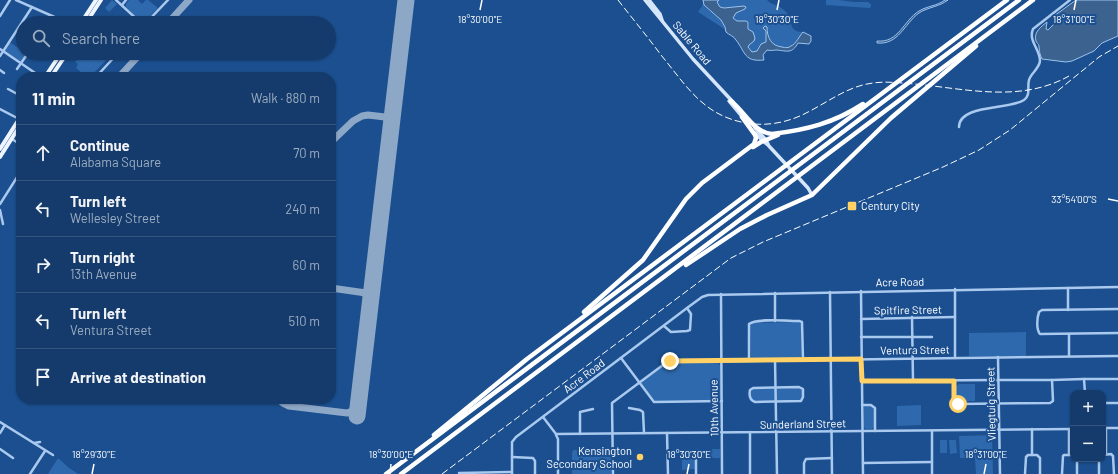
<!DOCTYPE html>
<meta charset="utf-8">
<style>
:root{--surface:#143b6b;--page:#1d4271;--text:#f1f3f6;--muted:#9dadc1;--line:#33557e}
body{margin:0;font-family:Barlow,sans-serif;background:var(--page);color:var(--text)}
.controls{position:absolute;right:12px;bottom:12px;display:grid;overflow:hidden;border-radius:8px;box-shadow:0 1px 3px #0004}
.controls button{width:36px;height:36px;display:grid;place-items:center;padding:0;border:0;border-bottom:1px solid var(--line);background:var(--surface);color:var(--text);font:20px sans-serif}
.stop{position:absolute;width:12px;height:12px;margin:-9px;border:3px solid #ffd166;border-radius:50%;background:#fff}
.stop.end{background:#ffd166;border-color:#fff;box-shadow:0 1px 4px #0008}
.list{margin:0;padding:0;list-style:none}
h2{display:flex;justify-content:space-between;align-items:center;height:52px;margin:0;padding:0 16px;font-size:17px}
h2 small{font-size:13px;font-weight:400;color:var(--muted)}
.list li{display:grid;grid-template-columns:26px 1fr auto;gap:12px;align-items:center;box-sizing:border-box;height:56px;padding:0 16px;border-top:1px solid var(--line)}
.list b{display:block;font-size:15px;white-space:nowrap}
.list p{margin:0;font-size:13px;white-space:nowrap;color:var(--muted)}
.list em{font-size:13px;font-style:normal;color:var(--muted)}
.icon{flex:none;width:22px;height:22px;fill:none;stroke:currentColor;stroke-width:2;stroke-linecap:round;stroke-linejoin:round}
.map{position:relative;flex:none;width:1118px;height:474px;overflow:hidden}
.search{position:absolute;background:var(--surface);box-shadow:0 1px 3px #0004;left:16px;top:16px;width:320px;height:44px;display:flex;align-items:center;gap:10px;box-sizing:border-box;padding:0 14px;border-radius:22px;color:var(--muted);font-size:15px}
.panel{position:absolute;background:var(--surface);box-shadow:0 1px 3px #0004;left:16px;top:72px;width:320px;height:332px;border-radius:16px}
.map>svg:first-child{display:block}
.green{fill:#2e69ad}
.water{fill:#3c6290;stroke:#9cc4f0}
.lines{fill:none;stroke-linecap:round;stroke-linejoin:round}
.taxiway{stroke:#8da7c7;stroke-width:7}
.runway{stroke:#8da7c7;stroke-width:17}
.minor{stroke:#a9c9ee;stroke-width:2.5}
.secondary{stroke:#d6e6fa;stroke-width:3.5}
.primary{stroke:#f0f6ff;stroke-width:4}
.motorway{stroke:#fff;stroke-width:4.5}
.rail{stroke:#fff;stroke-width:1;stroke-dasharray:7 3;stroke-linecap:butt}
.route{stroke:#ffd166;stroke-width:5}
.ticks{fill:none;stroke:#fff;stroke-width:1.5}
.poi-dot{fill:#ffd166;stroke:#1b4f8f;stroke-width:1.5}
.labels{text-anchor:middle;stroke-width:4;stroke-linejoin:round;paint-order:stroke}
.street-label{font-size:11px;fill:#fff;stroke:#1b4f8f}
.poi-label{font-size:11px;fill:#fff;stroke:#1b4f8f;text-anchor:start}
.ticks-label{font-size:10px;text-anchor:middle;fill:#fff;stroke:#1b4f8f;stroke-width:4;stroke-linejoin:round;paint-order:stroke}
</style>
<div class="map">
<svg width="1118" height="474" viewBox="0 0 1118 474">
<rect width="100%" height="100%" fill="#1b4f8f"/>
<g class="green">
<path d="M112,0l5,4 -8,8 -4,-4z"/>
<path d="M129,0h9l4,4 4,-4h2l10,8 -13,13h-4l-15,-14v-3z"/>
<path d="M719,0h48c5,6 12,4 19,12 8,8 1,20 17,20l-3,6 -10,9h-10l-9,-4 -5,-12v11l-7,4 -2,5 -5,1 -4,-5 3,-16 -3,-2 1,-5 -1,-3h-11l-4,-4 3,-4 7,-3v-4l-19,2 -4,-1 -3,-5z"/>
<path d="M826,0h13l15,2h14l3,2v3l-2,1 -43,-3z"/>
<path d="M704,3v3l17,14 5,10 -28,-18z"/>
<path d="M9,42l10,6 3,-4 1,1v8h5l-7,11 -18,-13z"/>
<path d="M83,53h30l-23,24h-3l-11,-9 2,-4 -3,-2z"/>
<path d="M798,322l3,2 1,31 -2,3 -47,1 -2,-1 -1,-33 3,-2z"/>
<path d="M1026,332v24h-57v-23z"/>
<path d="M717,362l3,3 1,32 -4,4h-62l-13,-16v-3l25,-19z"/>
<path d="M959,384h16v17h-16l-3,-2v-13z"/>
<path d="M799,387l4,2 -1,11 -47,2 -4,-2 -1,-8 3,-4z"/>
<path d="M921,405v20l-24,1v-20z"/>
<path d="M864,406h8l2,3v18l-2,2h-6l-3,-2z"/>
<path d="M992,435l1,39h-17l-1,-16h-15l-1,-22z"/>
<path d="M947,440v13h-7v-13z"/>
<path d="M949,440h7l1,13 -7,1z"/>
<path d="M682,449h38v9h-25v11l-13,1z"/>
<path d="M573,450h38v24h-39v-21z"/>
<path d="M58,458l10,9 10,7h-30z"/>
</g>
<g class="water">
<path d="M703,0h16l-2,2 3,5 4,1 20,-2 2,1 -1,2 -9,4 -3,5 4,3h9l2,1v7l5,3 2,6 -1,3 -5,4 -1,2 4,5 5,-1 4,-7 5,-2v-11l-3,-3 2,-2 2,1c0,10 4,19 15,20 3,1 7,1 9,-1 5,-2 9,-11 12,-14l8,4v5l-2,3 -11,-1c-6,11 -11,8 -21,7 -3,0 -6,1 -10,0l-4,5 1,5c-20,2 -18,-7 -28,-20 -2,-4 -7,-5 -10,-8l-1,-5 -4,-7 -17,-15z"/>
<path d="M945,0h3c-9,7 -20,7 -29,13 -15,11 -20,32 -42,30v-2c22,2 26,-20 42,-30 8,-5 18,-5 26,-11z"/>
<path d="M1076,0h42v36l-16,7 -8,8 -22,10 -6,1 -24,-3c-3,-7 -2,-6 -3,-12 0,-4 -2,-3 -3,-6 -3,-9 6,-15 11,-19l-1,7 2,1 8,-8v-3l-2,-1v-2z"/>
</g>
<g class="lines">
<g class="taxiway">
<path d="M168,23l21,-23"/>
<path d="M119,77l22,-24"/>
<path d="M385,117l5,-2 3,-6"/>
<path d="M331,142l22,-21 9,-5 6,-1 17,2 5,4 1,7"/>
<path d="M331,288l35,5 4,4v8"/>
<path d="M364,293l5,-1 3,-7"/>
<path d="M278,399l5,4 6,3 58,7 8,-3 4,-7"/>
</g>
<path class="runway" d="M357,416l49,-416"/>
<g class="minor">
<path d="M16,0l52,23"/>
<path d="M116,0l25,23"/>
<path d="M122,5l4,-5"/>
<path d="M0,16l10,-16"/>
<path d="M48,23l4,-7"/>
<path d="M146,23l22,-23"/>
<path d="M0,49l41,28"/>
<path d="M0,56l32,-49"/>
<path d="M17,69l11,-16"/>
<path d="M0,70l4,3"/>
<path d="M96,77l22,-24"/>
<path d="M8,89l13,7"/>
<path d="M0,109l21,11"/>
<path d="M959,127c0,-23 51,-17 65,-27 7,-5 3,-13 5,-20 2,-7 10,-11 11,-19 0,-12 -12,-20 -7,-32l37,-29"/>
<path d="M12,139l9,6"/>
<path d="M0,204l21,-33"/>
<path d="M0,210l3,14"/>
<path d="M1068,288v22"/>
<path d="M955,289v69"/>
<path d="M861,291l2,183"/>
<path d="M830,292l2,182"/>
<path d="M775,293v28"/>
<path d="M721,294l1,180"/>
<path d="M1118,309l-76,1 -3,2c-2,6 -3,17 1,22l78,-1"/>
<path d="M912,317l1,64"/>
<path d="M861,319l94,-2"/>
<path d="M664,326l7,6 16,-1 3,-1 1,-16 -4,-6"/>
<path d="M1069,334v22"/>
<path d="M861,337h71"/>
<path d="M998,357l2,117"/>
<path d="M621,358l33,44 68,-1"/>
<path d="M749,360v-36c7,-6 39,-3 50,-3l3,1 1,37"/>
<path d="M775,360l2,114"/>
<path d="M1052,380l32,-1"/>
<path d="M862,381l134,-1h56l1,21 -3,2 -92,1 -4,-3v-20"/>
<path d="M799,387l4,2v8l-2,4 -46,1c-6,-2 -6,-7 -5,-12l3,-2z"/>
<path d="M1085,393l-1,-14h34"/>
<path d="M1103,403h15"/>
<path d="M862,405h9l4,3v23"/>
<path d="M629,408l11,2 3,2 1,21"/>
<path d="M543,417l13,17 517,-5"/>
<path d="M0,422l53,33"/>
<path d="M1103,428h15"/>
<path d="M1106,428v26"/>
<path d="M1069,429v26"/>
<path d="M932,431v43"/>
<path d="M750,432v42"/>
<path d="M0,433l5,-8"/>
<path d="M667,433l1,41"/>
<path d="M580,434v-22l13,-3"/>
<path d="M556,435l2,4v35"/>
<path d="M34,443l6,-1"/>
<path d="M0,449l13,9"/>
<path d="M1032,455v-26"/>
<path d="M1103,455l8,-1 2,2 1,18"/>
<path d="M512,457l21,1 2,3v13"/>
<path d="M1077,459v15"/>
<path d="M1099,459v15"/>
<path d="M696,460v14"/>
<path d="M863,463l69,-1"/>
<path d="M459,473l53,-1"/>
<path d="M30,474l15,-23"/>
<path d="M512,474v-32l4,-5 171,-129 15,-11 6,-2 410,-8"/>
<path d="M613,474l-1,-71 55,-41 451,-6"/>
<path d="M804,474v-11l2,-4 26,-1"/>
<path d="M1025,474l1,-17 2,-2h9l3,3v16"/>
<path d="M1062,474l1,-18 1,-1h9"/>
</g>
<g class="secondary">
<path d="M645,0l48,59 40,43"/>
<path d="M649,0l11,14 2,6"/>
<path d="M729,101l15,18"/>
<path d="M755,128l11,12 2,4"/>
<path d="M755,133l8,8 5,4 40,43 4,7"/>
</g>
<g class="primary">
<path d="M81,23l15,-23"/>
<path d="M86,23l15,-23"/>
<path d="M45,77l16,-24"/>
<path d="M51,77l16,-24"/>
<path d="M0,149l21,-33"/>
<path d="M0,157l21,-33"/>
</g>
<g class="motorway">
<path d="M731,101c13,10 23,32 41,33 34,-4 62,-11 91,-30"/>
<path d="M753,147l8,-5 17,-7"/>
<path d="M686,265l54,-36 27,-14 45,-20 79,-77 85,-72"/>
<path d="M584,312l59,-52 43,-61 16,-16 52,-39 2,-6 -1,-3 -13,-18"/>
<path d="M434,435l93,-76 480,-359"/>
<path d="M386,474l633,-474"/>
<path d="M401,474l632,-474"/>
</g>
<g class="rail">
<path d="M618,0c14,18 29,36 43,55 20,24 37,52 67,63 28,11 57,7 82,-7 21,-11 39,-25 63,-28 14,-2 28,0 42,1 52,5 106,19 154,-8"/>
<path d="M442,474l289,-216 32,-16 180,-75 36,-17 31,-20 89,-73 19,-11"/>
</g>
</g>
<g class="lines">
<path class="route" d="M670,361l191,-2 1,22h92v20l4,3"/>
</g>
<path class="ticks" d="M480,10l2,-10M777,10l2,-10M1074,10l2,-10M1108,199l10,2M92,474l2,-10M390,474l1,-10M687,474l2,-10M984,474l2,-10"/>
<g class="poi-dot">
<rect x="847" y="201" width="10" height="10" rx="2"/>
<circle cx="640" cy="457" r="4"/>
</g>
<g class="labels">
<g class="street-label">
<text transform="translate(692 43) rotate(50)" y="4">Sable Road</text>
<text transform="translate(900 282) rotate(-1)" y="4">Acre Road</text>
<text transform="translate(908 310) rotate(-1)" y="4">Spitfire Street</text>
<text transform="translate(915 350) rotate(-1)" y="4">Ventura Street</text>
<text transform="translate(584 376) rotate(-37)" y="4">Acre Road</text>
<text transform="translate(991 404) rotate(-91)" y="4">Vliegtuig Street</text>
<text transform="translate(714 408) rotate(-91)" y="4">10th Avenue</text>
<text transform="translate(803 424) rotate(-1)" y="4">Sunderland Street</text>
</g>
<g class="poi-label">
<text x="861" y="210">Century City</text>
<text x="632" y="455" text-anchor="end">Kensington<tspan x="632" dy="13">Secondary School</tspan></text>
</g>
</g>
<g class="ticks-label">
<text x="480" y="23">18°30'00"E</text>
<text x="777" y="23">18°30'30"E</text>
<text x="1074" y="23">18°31'00"E</text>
<text x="1074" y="203">33°54'00"S</text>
<text x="94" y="458">18°29'30"E</text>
<text x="391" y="458">18°30'00"E</text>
<text x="689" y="458">18°30'30"E</text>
<text x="986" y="458">18°31'00"E</text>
</g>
</svg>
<div class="controls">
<button>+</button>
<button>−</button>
</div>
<div class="stop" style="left:958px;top:404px"></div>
<div class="stop end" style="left:670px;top:361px"></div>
<div class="search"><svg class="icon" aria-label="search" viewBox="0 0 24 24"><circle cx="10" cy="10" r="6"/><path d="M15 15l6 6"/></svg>Search here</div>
<section class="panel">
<h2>11 min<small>Walk · 880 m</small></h2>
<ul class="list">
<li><svg class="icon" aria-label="ahead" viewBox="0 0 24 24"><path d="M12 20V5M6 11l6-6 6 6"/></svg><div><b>Continue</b><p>Alabama Square</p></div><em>70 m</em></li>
<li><svg class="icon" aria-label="left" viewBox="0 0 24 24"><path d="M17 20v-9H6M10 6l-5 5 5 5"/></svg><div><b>Turn left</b><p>Wellesley Street</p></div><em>240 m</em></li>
<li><svg class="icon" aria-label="right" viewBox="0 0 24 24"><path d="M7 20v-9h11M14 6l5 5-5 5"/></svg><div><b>Turn right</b><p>13th Avenue</p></div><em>60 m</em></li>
<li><svg class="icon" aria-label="left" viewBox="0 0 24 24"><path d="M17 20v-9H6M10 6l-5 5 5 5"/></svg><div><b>Turn left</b><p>Ventura Street</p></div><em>510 m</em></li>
<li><svg class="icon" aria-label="arrive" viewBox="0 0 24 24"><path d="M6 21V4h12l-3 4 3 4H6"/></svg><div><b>Arrive at destination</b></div></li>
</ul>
</section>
</div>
